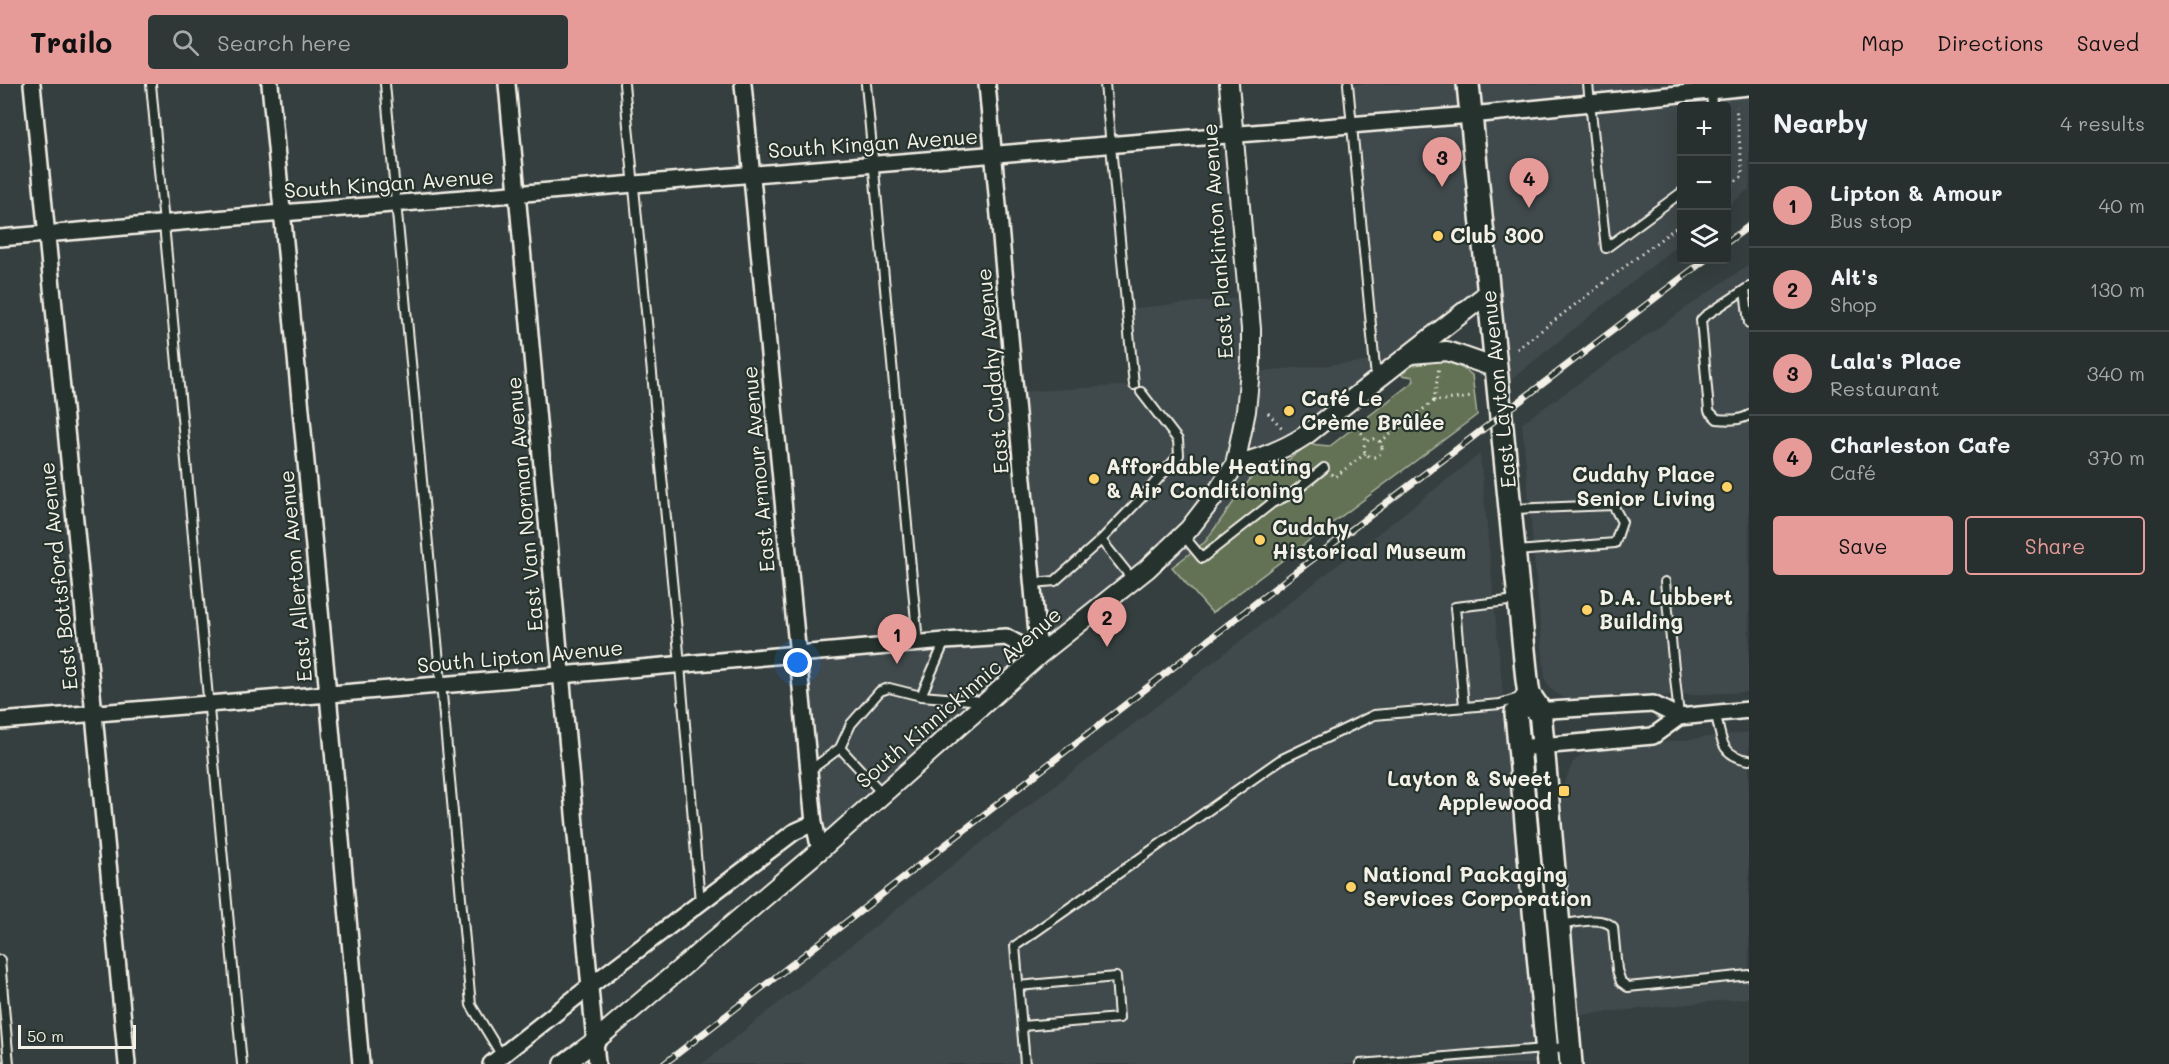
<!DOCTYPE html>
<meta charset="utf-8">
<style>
:root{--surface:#282f2f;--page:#303737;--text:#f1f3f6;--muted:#a5a9aa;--line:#444a4b;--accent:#e69b98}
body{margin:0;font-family:Mali,sans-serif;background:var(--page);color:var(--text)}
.controls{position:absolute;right:18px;top:18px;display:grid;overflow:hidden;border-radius:6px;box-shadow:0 6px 24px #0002}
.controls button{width:54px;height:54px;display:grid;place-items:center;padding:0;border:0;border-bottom:2px solid var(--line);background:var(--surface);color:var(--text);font:30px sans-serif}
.scale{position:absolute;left:18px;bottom:15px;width:118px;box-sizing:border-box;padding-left:6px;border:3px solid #f4f1e8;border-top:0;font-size:16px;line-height:21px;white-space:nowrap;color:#f4f1e8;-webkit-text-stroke:4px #26332d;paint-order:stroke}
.you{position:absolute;left:798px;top:579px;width:21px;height:21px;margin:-15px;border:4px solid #fff;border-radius:50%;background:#1a73e8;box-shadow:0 0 0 9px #1a73e833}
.badge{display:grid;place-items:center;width:39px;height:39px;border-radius:50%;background:var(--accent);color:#111;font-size:20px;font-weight:700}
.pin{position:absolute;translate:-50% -50px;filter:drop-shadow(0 2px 3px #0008)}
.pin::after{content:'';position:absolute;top:32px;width:21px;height:18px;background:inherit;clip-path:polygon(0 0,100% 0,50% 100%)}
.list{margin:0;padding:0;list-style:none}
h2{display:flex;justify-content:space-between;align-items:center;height:78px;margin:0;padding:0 24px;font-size:26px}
h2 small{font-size:20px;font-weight:400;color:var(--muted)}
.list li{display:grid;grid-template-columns:39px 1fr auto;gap:18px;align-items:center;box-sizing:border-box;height:84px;padding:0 24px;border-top:2px solid var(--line)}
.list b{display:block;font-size:22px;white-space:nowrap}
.list p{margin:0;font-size:20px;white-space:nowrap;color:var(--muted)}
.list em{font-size:20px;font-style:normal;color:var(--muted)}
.actions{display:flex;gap:12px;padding:18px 24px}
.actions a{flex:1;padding:14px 0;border:2px solid var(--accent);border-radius:6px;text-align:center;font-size:21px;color:var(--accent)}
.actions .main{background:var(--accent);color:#111}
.icon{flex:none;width:33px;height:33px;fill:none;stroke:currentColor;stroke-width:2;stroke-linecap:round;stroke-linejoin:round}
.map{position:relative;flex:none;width:1749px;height:980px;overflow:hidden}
header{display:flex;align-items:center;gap:36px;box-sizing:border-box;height:84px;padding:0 30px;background:var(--accent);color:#111}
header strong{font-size:28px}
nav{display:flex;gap:33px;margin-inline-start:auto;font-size:21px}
.search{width:420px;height:54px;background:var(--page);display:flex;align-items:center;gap:15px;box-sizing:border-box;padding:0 21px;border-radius:6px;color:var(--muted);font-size:22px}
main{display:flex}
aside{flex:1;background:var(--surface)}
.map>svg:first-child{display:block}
.built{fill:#41484c}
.green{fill:#637254;stroke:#acb29e;stroke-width:1.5}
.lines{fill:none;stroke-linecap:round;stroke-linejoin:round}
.service-casing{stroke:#f4f1e8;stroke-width:12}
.minor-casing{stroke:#f4f1e8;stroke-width:20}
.tertiary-casing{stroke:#f4f1e8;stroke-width:22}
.secondary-casing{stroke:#f4f1e8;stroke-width:26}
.path{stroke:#f4f1e8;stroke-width:3;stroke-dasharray:1.5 4.5;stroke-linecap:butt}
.service{stroke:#26332d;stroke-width:8}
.minor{stroke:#26332d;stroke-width:15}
.tertiary{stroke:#26332d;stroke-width:18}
.secondary{stroke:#26332d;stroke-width:21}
.rail-casing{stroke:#f4f1e8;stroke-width:7}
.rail{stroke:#26332d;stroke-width:4.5;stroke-dasharray:14;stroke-linecap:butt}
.poi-dot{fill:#ffd166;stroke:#26332d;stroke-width:2}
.labels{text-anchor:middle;stroke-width:4.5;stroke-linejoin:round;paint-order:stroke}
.street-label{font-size:21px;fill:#f4f1e8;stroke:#26332d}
.poi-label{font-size:21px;font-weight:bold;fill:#f4f1e8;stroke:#26332d;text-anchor:start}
</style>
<header>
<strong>Trailo</strong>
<div class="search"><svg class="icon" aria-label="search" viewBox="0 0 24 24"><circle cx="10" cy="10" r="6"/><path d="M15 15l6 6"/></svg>Search here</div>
<nav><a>Map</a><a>Directions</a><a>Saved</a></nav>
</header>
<main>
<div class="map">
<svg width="1749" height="980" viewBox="0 0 1749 980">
<rect width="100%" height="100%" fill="#363f3f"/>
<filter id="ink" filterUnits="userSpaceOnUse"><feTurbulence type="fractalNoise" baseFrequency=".0167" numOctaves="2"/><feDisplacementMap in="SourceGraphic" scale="12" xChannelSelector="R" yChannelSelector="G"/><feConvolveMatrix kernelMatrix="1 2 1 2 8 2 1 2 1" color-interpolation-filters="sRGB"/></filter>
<g filter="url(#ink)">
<g class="built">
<path d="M1348,0h401v105l-22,18 -1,-101h-44l-1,137 -183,147 -9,-97 -182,142 53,66 -148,112 -50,-58 -342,295 -22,-195 208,-18 33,18 -23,-263 118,-7 -7,-76 121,-12 2,75 124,-11z"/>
<path d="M1749,180v428l-175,8 -10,-2 -14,-9 -5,-10 -23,-256z"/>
<path d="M1480,370l58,610h-836l239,-190z"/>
<path d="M1749,648v266l-172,17 -15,-214 2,-17 9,-22 8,-7 19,-5z"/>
</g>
<path class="green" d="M1439,277c13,1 23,6 33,14l5,40 -265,198 -40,-46 33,-25 48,-67 35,-15 21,-16 21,2 84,-65 -1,-4 -11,-2 -1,-2 4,-5 10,-3z"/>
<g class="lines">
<defs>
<g id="service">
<path d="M151,0l91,980"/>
<path d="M385,0l86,921 31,51"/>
<path d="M624,0l54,558 22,260"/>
<path d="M866,0l52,559"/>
<path d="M1105,0l29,301"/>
<path d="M1348,0l28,294"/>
<path d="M1588,0l18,164 76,-56"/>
<path d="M1711,6l1,16"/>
<path d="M1749,203l-44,29 -4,4 8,91 8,8c10,1 23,2 32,-4"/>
<path d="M1745,206l4,33"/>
<path d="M1513,425l100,-4 9,17 -7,21 -99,8"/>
<path d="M1183,451l19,23 70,-55 21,-10 31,-25"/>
<path d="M1101,456l32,40"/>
<path d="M1665,498l14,134"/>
<path d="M1033,499l22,-2 46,-41 44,-46 34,-39 -1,-15 -37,-48"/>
<path d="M945,557l-24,55 62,5"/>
<path d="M1464,623l-9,-100 62,-7"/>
<path d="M1716,630c5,24 4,42 33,46"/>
<path d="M840,664l11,-24 29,-33 9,-3 32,8"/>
<path d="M809,687l31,-23 43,46"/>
<path d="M1560,841c15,-2 41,-10 53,2l4,43 4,12 7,5 121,-12"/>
<path d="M0,876l9,104"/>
<path d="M1018,902l98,-9 3,41 -97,8"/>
<path d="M1025,980l-10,-118 265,-186 94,-45 126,-11 22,-7"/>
<path d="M1360,980l208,-17"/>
</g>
<g id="minor">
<path d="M32,0l62,630 33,350"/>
<path d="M270,0l58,610 33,370"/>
<path d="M507,0l90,980"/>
<path d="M743,0l71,739 6,27"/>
<path d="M987,0l52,571"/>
<path d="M0,154l282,-25 1189,-98 278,-28"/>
<path d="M1532,627l121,-7 26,13"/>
<path d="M0,637l561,-46 384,-34 61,-4 33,18"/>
<path d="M1518,664l135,-12 26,-19 70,-7"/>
<path d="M491,980l99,-78 204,-154 20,-9"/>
</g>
<g id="tertiary">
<path d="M1411,270l36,-3 49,17"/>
<path d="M1235,381c26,-7 49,-15 71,-30l182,-142"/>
<path d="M564,980l31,-23 225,-191 219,-195 108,-86 42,-40 24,-31 22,-33 11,-54 5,-51v-31l-22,-245"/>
</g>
<g id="secondary">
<path d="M1468,0l59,596 2,14 11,16 31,354"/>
<path d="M1529,610l-13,19 32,351"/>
</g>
</defs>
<use href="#service" class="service-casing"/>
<use href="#minor" class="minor-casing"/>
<use href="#tertiary" class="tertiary-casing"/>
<use href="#secondary" class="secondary-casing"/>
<g class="path">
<path d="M1726,104l17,-12 -7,-69"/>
<path d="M1517,265l165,-126"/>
<path d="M1434,317l5,-34"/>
<path d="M1268,329l15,16"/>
<path d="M1347,340l10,2 10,15"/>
<circle cx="1373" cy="364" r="9"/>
<path d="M1380,358l54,-41 38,-4"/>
<path d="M1331,390l4,3 31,-24"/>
</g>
<use href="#service" class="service"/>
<use href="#minor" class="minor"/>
<use href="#tertiary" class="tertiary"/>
<use href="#secondary" class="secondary"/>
<defs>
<g id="rail">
<path d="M1726,159l23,-17"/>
<path d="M664,980l620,-483 421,-321"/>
</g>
</defs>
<use href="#rail" class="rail-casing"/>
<use href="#rail" class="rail"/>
</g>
</g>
<g class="poi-dot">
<circle cx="1438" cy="152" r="6"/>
<circle cx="1289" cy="327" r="6"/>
<circle cx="1094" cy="395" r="6"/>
<circle cx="1727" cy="403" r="6"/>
<circle cx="1260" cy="456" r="6"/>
<circle cx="1587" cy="526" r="6"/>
<rect x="1558" y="701" width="12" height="12" rx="3"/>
<circle cx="1351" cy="803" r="6"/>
</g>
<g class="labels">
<g class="street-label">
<text transform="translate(873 60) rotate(-4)" y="7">South Kingan Avenue</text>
<text transform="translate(389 100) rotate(-4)" y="7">South Kingan Avenue</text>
<text transform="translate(1218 157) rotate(-94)" y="7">East Plankinton Avenue</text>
<text transform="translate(993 287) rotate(-95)" y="7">East Cudahy Avenue</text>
<text transform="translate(1499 305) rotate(-96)" y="7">East Layton Avenue</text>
<text transform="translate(759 385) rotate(-95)" y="7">East Armour Avenue</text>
<text transform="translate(525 420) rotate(-95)" y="7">East Van Norman Avenue</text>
<text transform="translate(59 492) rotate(-96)" y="7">East Bottsford Avenue</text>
<text transform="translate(296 492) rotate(-95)" y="7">East Allerton Avenue</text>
<text transform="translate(520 573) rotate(-5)" y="7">South Lipton Avenue</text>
<text transform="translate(959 614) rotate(-41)" y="7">South Kinnickinnic Avenue</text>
</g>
<g class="poi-label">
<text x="1450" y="159">Club 300</text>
<text x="1301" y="322">Café Le<tspan x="1301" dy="24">Crème Brûlée</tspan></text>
<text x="1106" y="390">Affordable Heating<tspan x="1106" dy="24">&amp; Air Conditioning</tspan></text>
<text x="1715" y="398" text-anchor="end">Cudahy Place<tspan x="1715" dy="24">Senior Living</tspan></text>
<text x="1272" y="451">Cudahy<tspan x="1272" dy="24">Historical Museum</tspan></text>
<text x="1599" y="521">D.A. Lubbert<tspan x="1599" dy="24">Building</tspan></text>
<text x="1552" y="702" text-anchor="end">Layton &amp; Sweet<tspan x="1552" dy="24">Applewood</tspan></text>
<text x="1363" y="798">National Packaging<tspan x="1363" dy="24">Services Corporation</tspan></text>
</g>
</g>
</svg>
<div class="controls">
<button>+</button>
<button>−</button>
<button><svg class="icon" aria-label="layers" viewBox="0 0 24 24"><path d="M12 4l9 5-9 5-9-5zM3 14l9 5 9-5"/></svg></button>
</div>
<div class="scale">50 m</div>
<div class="you"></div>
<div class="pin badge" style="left:897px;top:580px">1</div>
<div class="pin badge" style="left:1107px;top:563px">2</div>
<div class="pin badge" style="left:1442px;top:103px">3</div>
<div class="pin badge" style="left:1529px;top:124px">4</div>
</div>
<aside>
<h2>Nearby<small>4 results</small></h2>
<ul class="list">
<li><span class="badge">1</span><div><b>Lipton &amp; Amour</b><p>Bus stop</p></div><em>40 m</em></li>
<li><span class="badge">2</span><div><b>Alt's</b><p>Shop</p></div><em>130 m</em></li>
<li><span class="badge">3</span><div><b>Lala's Place</b><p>Restaurant</p></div><em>340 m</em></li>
<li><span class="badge">4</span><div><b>Charleston Cafe</b><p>Café</p></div><em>370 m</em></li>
</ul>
<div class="actions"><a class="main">Save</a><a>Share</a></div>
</aside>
</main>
